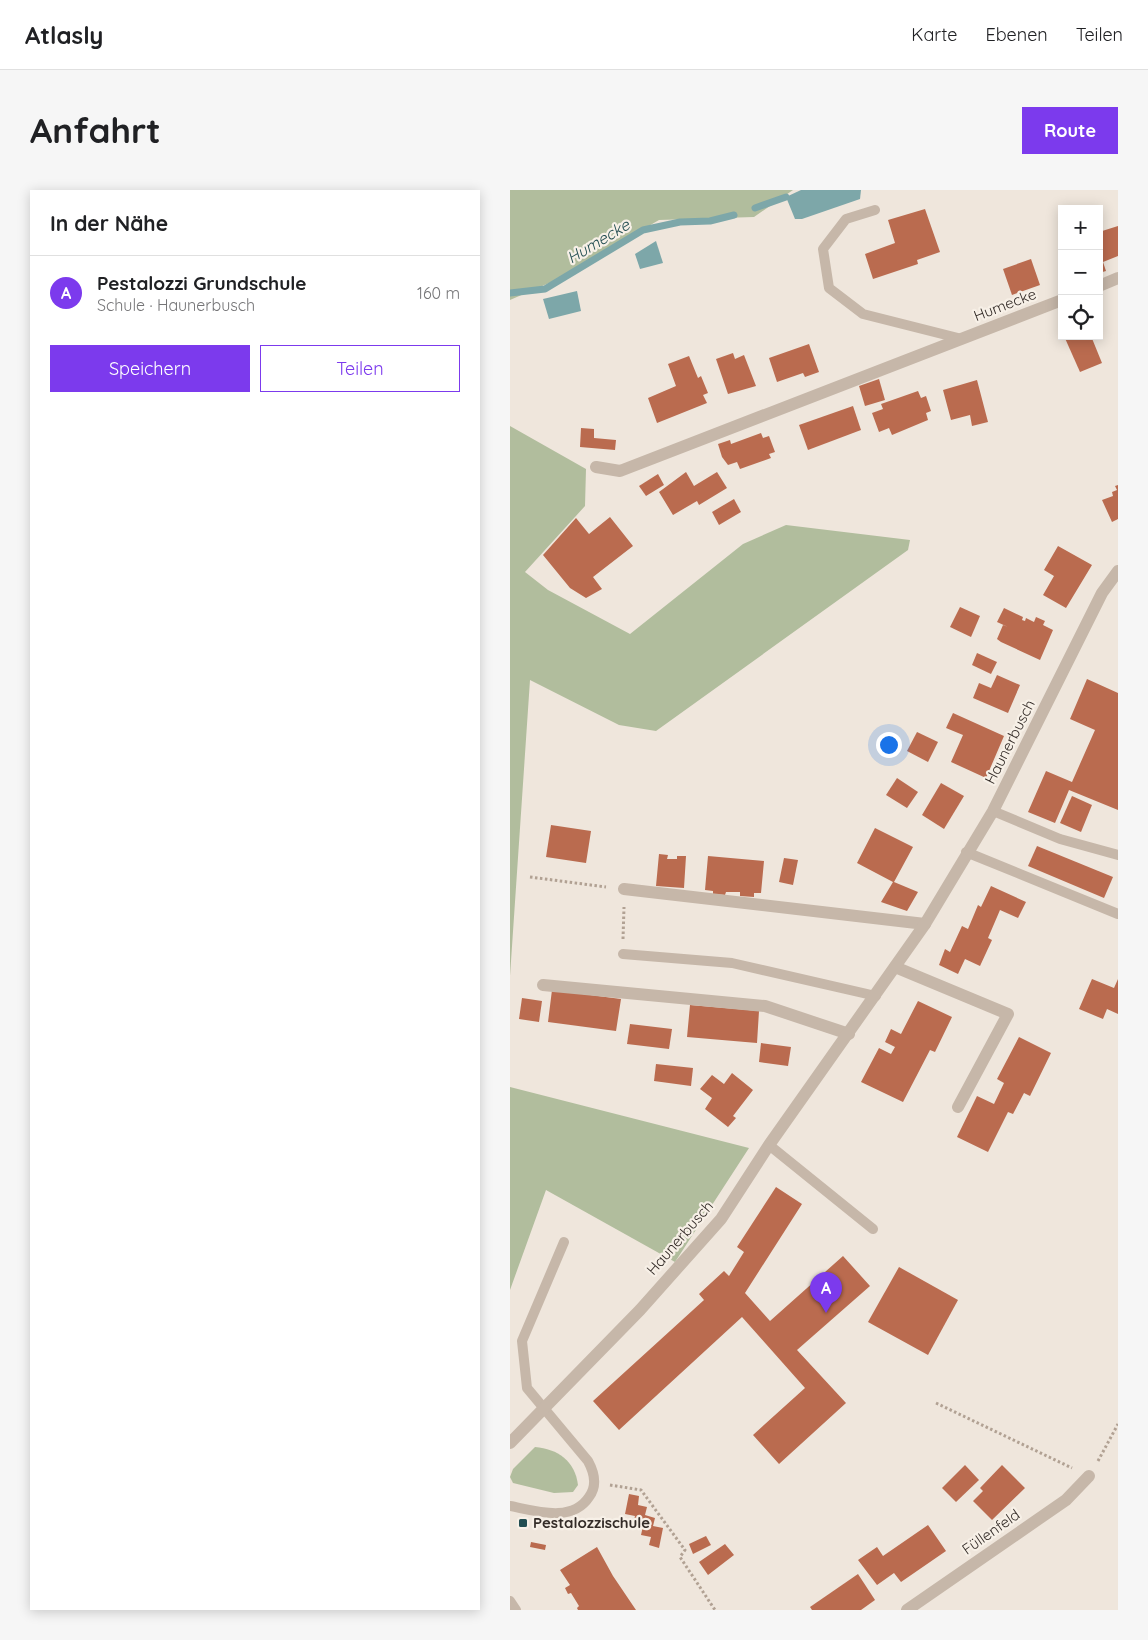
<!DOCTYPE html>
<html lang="de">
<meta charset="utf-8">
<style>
:root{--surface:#fff;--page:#f6f6f6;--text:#202124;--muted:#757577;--line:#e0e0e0;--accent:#7c3aed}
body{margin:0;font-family:Quicksand,sans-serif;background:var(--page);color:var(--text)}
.controls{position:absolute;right:15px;top:15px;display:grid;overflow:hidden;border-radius:0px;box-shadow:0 2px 12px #0003}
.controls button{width:45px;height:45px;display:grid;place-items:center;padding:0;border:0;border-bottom:1px solid var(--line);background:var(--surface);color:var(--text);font:25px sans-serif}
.you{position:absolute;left:378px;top:554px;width:18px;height:18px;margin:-12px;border:4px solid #fff;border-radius:50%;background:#1a73e8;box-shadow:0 0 0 8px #1a73e833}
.badge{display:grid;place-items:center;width:32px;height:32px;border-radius:50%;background:var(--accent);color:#fff;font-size:16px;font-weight:700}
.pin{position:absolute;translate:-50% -41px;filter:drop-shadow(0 1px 2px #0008)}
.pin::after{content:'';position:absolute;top:26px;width:18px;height:15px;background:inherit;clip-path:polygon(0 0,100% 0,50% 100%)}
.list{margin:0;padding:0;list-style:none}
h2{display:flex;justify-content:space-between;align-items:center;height:65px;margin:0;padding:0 20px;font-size:21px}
h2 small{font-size:16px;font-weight:400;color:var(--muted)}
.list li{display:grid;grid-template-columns:32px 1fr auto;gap:15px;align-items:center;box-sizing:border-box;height:75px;padding:0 20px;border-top:1px solid var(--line)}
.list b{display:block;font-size:19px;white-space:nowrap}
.list p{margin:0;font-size:16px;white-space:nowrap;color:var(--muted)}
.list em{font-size:16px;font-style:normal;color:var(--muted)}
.actions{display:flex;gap:10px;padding:15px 20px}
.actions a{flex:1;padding:11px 0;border:1px solid var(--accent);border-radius:0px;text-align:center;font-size:18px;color:var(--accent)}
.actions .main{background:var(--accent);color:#fff}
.icon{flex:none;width:28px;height:28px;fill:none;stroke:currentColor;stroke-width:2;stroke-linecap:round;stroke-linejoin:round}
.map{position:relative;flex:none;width:608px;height:1420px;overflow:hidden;border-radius:0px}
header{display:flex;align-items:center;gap:30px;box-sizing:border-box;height:70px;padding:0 25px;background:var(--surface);border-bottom:1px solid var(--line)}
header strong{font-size:24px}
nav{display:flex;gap:28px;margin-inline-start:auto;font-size:18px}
.intro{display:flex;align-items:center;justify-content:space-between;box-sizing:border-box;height:120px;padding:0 30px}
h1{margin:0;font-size:35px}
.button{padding:12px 22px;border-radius:0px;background:var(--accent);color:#fff;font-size:18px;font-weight:700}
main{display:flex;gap:30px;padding:0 30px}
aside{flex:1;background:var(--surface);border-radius:0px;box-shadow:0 2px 12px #0003}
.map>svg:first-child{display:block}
.green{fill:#b1bd9d}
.water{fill:#7da7a9}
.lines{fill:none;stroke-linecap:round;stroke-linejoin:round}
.stream{stroke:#7da7a9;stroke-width:7}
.building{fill:#ba6b4f}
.path{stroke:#b1a193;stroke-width:3;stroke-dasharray:2.5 2.5;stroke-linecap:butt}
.service{stroke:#c6b7a9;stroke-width:10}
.minor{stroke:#c6b7a9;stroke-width:12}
.poi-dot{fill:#224d51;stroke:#f7f0e7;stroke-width:2}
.labels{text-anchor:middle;stroke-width:4.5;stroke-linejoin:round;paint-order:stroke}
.street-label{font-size:15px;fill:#342c28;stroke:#f7f0e7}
.poi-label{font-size:15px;font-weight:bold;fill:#342c28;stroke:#f7f0e7;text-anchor:start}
.water-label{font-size:16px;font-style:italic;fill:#224d51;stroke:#f7f0e7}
</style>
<header>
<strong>Atlasly</strong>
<nav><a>Karte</a><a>Ebenen</a><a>Teilen</a></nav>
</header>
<div class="intro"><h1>Anfahrt</h1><a class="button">Route</a></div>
<main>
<aside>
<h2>In der Nähe<small></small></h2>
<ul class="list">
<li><span class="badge">A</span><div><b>Pestalozzi Grundschule</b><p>Schule · Haunerbusch</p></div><em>160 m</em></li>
</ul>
<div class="actions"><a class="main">Speichern</a><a>Teilen</a></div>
</aside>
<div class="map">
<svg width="608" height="1420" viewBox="0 0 608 1420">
<rect width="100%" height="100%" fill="#efe6dc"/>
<g class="green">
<path d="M0,0h283l-39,27 -95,3 -103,60 -46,20z"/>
<path d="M0,236l76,43 -1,37 -60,66 23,18 82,44 113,-90 43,-19 124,15 -2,10 -252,181 -37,-6 -89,-45 -20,296z"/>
<path d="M0,897l239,61 -74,114 -129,-72 -36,100z"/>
<path d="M25,1257c23,2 40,14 43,38l-5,7 -19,1 -41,-10 -3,-6 3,-8z"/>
</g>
<g class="water">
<path d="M291,0h60l-1,9 -58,20h-7l-9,-22z"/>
<path d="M146,51l7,22 -23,6 -5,-15z"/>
<path d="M67,101l4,20 -32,8 -6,-20z"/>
</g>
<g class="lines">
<g class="stream">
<path d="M245,18l31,-11"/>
<path d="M0,103l35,-4 98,-59 37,-8 30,-1 24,-6"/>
</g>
</g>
<g class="building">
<path d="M415,19l15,43 -23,8 1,4 -45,15 -8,-25 30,-11 -7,-23z"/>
<path d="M608,36v30l-15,6 3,9 -7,2v-41z"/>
<path d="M521,69l9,26 -28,10 -9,-26z"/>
<path d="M554,146h27l11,27 -22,9z"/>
<path d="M299,154l10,28 -14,5 -2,-4 -26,9 -8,-24z"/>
<path d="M223,163l2,6 9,-4 12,31 -28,8 -12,-35z"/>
<path d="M179,166l9,22 3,-2 7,17 -5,2 4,8 -50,20 -9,-25 28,-12 -8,-22z"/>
<path d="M369,189l6,21 -20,6 -6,-20z"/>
<path d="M467,190l11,42 -16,4 -2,-11 -19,5 -8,-30z"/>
<path d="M408,201l3,7 5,-2 5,15 -5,2 2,7 -36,15 -3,-7 -10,4 -7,-19 11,-4 -2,-5z"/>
<path d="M343,216l8,24 -53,20 -9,-25z"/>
<path d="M71,238l13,1v9l22,2 -1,10 -35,-3z"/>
<path d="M251,243l2,5 6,-2 6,16 -6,2 2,4 -31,11 -3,-7 -9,3 -6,-8 -4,-13 12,-4 1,4z"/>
<path d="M176,282l8,14 23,-14 10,16 -28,17 -2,-4 -24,14 -14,-23z"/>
<path d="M148,284l6,11 -18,11 -7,-10z"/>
<path d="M608,295v34l-6,3 -10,-22 11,-4 -1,-4 5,-2 -2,-4z"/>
<path d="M224,309l7,13 -22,13 -7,-13z"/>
<path d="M100,327l23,29 -40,31 9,12 -16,9 -16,-10 -27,-33 33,-37 13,16z"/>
<path d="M548,356l34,19 -26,43 -23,-13 11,-19 -10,-6z"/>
<path d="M450,417l20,9 -9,21 -21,-10z"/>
<path d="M494,418l19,9 -1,3 3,1 1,-3 8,4 2,-5 9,4 -2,4 10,5 -13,30 -39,-18 -4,-3 6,-14 5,2 -11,-5z"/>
<path d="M467,463l20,9 -6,12 -19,-9z"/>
<path d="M487,485l23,10 -12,28 -35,-15 6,-15 12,5z"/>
<path d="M577,489l31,14v117l-49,-20 -14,33 -27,-11 18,-41 26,11 23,-52 -25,-11z"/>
<path d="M443,523l51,23 -18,42 -35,-16 12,-27 -17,-7z"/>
<path d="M407,542l21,10 -10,20 -21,-11z"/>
<path d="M387,588l21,14 -11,16 -21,-13z"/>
<path d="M431,593l23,13 -20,33 -22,-14z"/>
<path d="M562,606l20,9 -11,27 -21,-9z"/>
<path d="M41,635l40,6 -5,32 -40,-6z"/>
<path d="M365,638l38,19 -19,35 24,10 -11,19 -26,-9 12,-20 -36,-19z"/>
<path d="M527,656l76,31 -9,21 -76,-32z"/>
<path d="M149,664l9,1 -1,4h10v-3h9l-2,32 -28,-2z"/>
<path d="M198,666l56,5 -3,32h-7v4l-14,-1v-4h-14l-1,3 -12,-1v-3l-8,-1z"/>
<path d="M274,668l14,2 -5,25 -14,-3z"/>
<path d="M481,696l35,16 -8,16 -18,-8 -12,28 4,2 -12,26 -15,-7 -7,15 -19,-9 6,-16 5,3 12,-26 6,3 10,-24 3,2z"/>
<path d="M582,789l22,9 4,-9v35l-11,-5 -4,10 -24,-10z"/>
<path d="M42,800l69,9 -5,32 -68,-9z"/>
<path d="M12,808l20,3 -3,21 -20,-3z"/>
<path d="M408,811l34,16 -17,35 -5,-2 -27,52 -42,-20 18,-34 12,6 4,-7 -10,-5 6,-13 10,5z"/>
<path d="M180,815l69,6 -2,32 -70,-6z"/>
<path d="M120,834l42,5 -3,20 -42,-5z"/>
<path d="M509,847l32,16 -21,43 -6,-3 -11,21 -5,-2 -20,40 -31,-15 20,-41 17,8 10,-21 -7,-4z"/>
<path d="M251,853l30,4 -3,19 -29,-4z"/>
<path d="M146,874l37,4 -2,18 -37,-5z"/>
<path d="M222,883l21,17 -20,26 3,2 -8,9 -23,-18 7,-11 -12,-9 12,-14 12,9z"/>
<path d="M266,997l26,17 -57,89 25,28 73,-65 27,30 -73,64 49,53 -67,61 -26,-29 52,-47 -63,-71 -123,113 -26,-29 111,-101 -5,-6 25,-23 5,5 15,-24 -7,-5z"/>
<path d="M389,1077l59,33 -30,55 -60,-33z"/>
<path d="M455,1275l14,15 -23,22 -14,-14z"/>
<path d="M492,1275l23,23 -33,32 -19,-19 10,-10 -3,-3z"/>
<path d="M119,1304l10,2 -1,9 9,2 -2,8 10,3 -2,8 10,2 -4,20 -10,-3 2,-8 -10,-2 2,-9 -10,-2 2,-8 -10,-2z"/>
<path d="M418,1335l18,26 -45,31 -7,-9 -17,12 -19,-25 19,-13 6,9z"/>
<path d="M196,1346l5,9 -18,9 -4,-10z"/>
<path d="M21,1352l15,3 -1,5 -15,-3z"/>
<path d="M215,1354l9,11 -26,20 -9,-13z"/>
<path d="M87,1357l16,29 23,34h-58l-1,-2 2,-2 -8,-13 -3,1 -3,-6 5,-3 -10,-15z"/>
<path d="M348,1384l17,26 -14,10h-49l-2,-3z"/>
</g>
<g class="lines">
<g class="path">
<path d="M20,687l76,10"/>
<path d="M113,749l1,-32"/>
<path d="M426,1213l136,65"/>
<path d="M588,1271l20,-37"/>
<path d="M100,1295l31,5 44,60 -5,7 35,53"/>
</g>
<g class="service">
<path d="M365,20l-29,9 -23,30 6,39 34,26 99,25"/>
<path d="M483,621l67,28 58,16"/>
<path d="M456,662l152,62"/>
<path d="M113,764l109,9 144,33"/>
<path d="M259,955l104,84"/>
<path d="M0,1316c26,5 62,17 79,-9 9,-12 5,-25 -1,-36l-61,-73 -5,-47 42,-99"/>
<path d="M0,1411l6,9"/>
</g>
<g class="minor">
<path d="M589,96l19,-8"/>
<path d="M86,277l24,4 442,-171"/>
<path d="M114,699l301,35"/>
<path d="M385,777l113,47 -50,93"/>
<path d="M33,795l222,21 84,28"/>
<path d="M0,1253l130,-133 81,-91 48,-74 156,-221 68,-113 109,-218 16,-22"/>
<path d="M397,1420l159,-110 23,-24"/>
</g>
</g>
<rect class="poi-dot" x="8" y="1328" width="10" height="10" rx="2.5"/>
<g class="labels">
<g class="street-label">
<text transform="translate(495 115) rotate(-21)" y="5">Humecke</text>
<text transform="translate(500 552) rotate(-63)" y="5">Haunerbusch</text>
<text transform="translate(170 1048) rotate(-49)" y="5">Haunerbusch</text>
<text transform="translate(481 1342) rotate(-35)" y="5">Füllenfeld</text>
</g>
<g class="poi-label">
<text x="23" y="1338">Pestalozzischule</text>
</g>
<g class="water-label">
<text transform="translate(88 51) rotate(-31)" y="6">Humecke</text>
</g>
</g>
</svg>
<div class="controls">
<button>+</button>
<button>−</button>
<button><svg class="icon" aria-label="locate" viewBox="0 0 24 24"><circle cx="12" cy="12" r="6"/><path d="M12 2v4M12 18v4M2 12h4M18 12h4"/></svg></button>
</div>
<div class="you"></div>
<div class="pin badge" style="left:316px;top:1123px">A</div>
</div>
</main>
